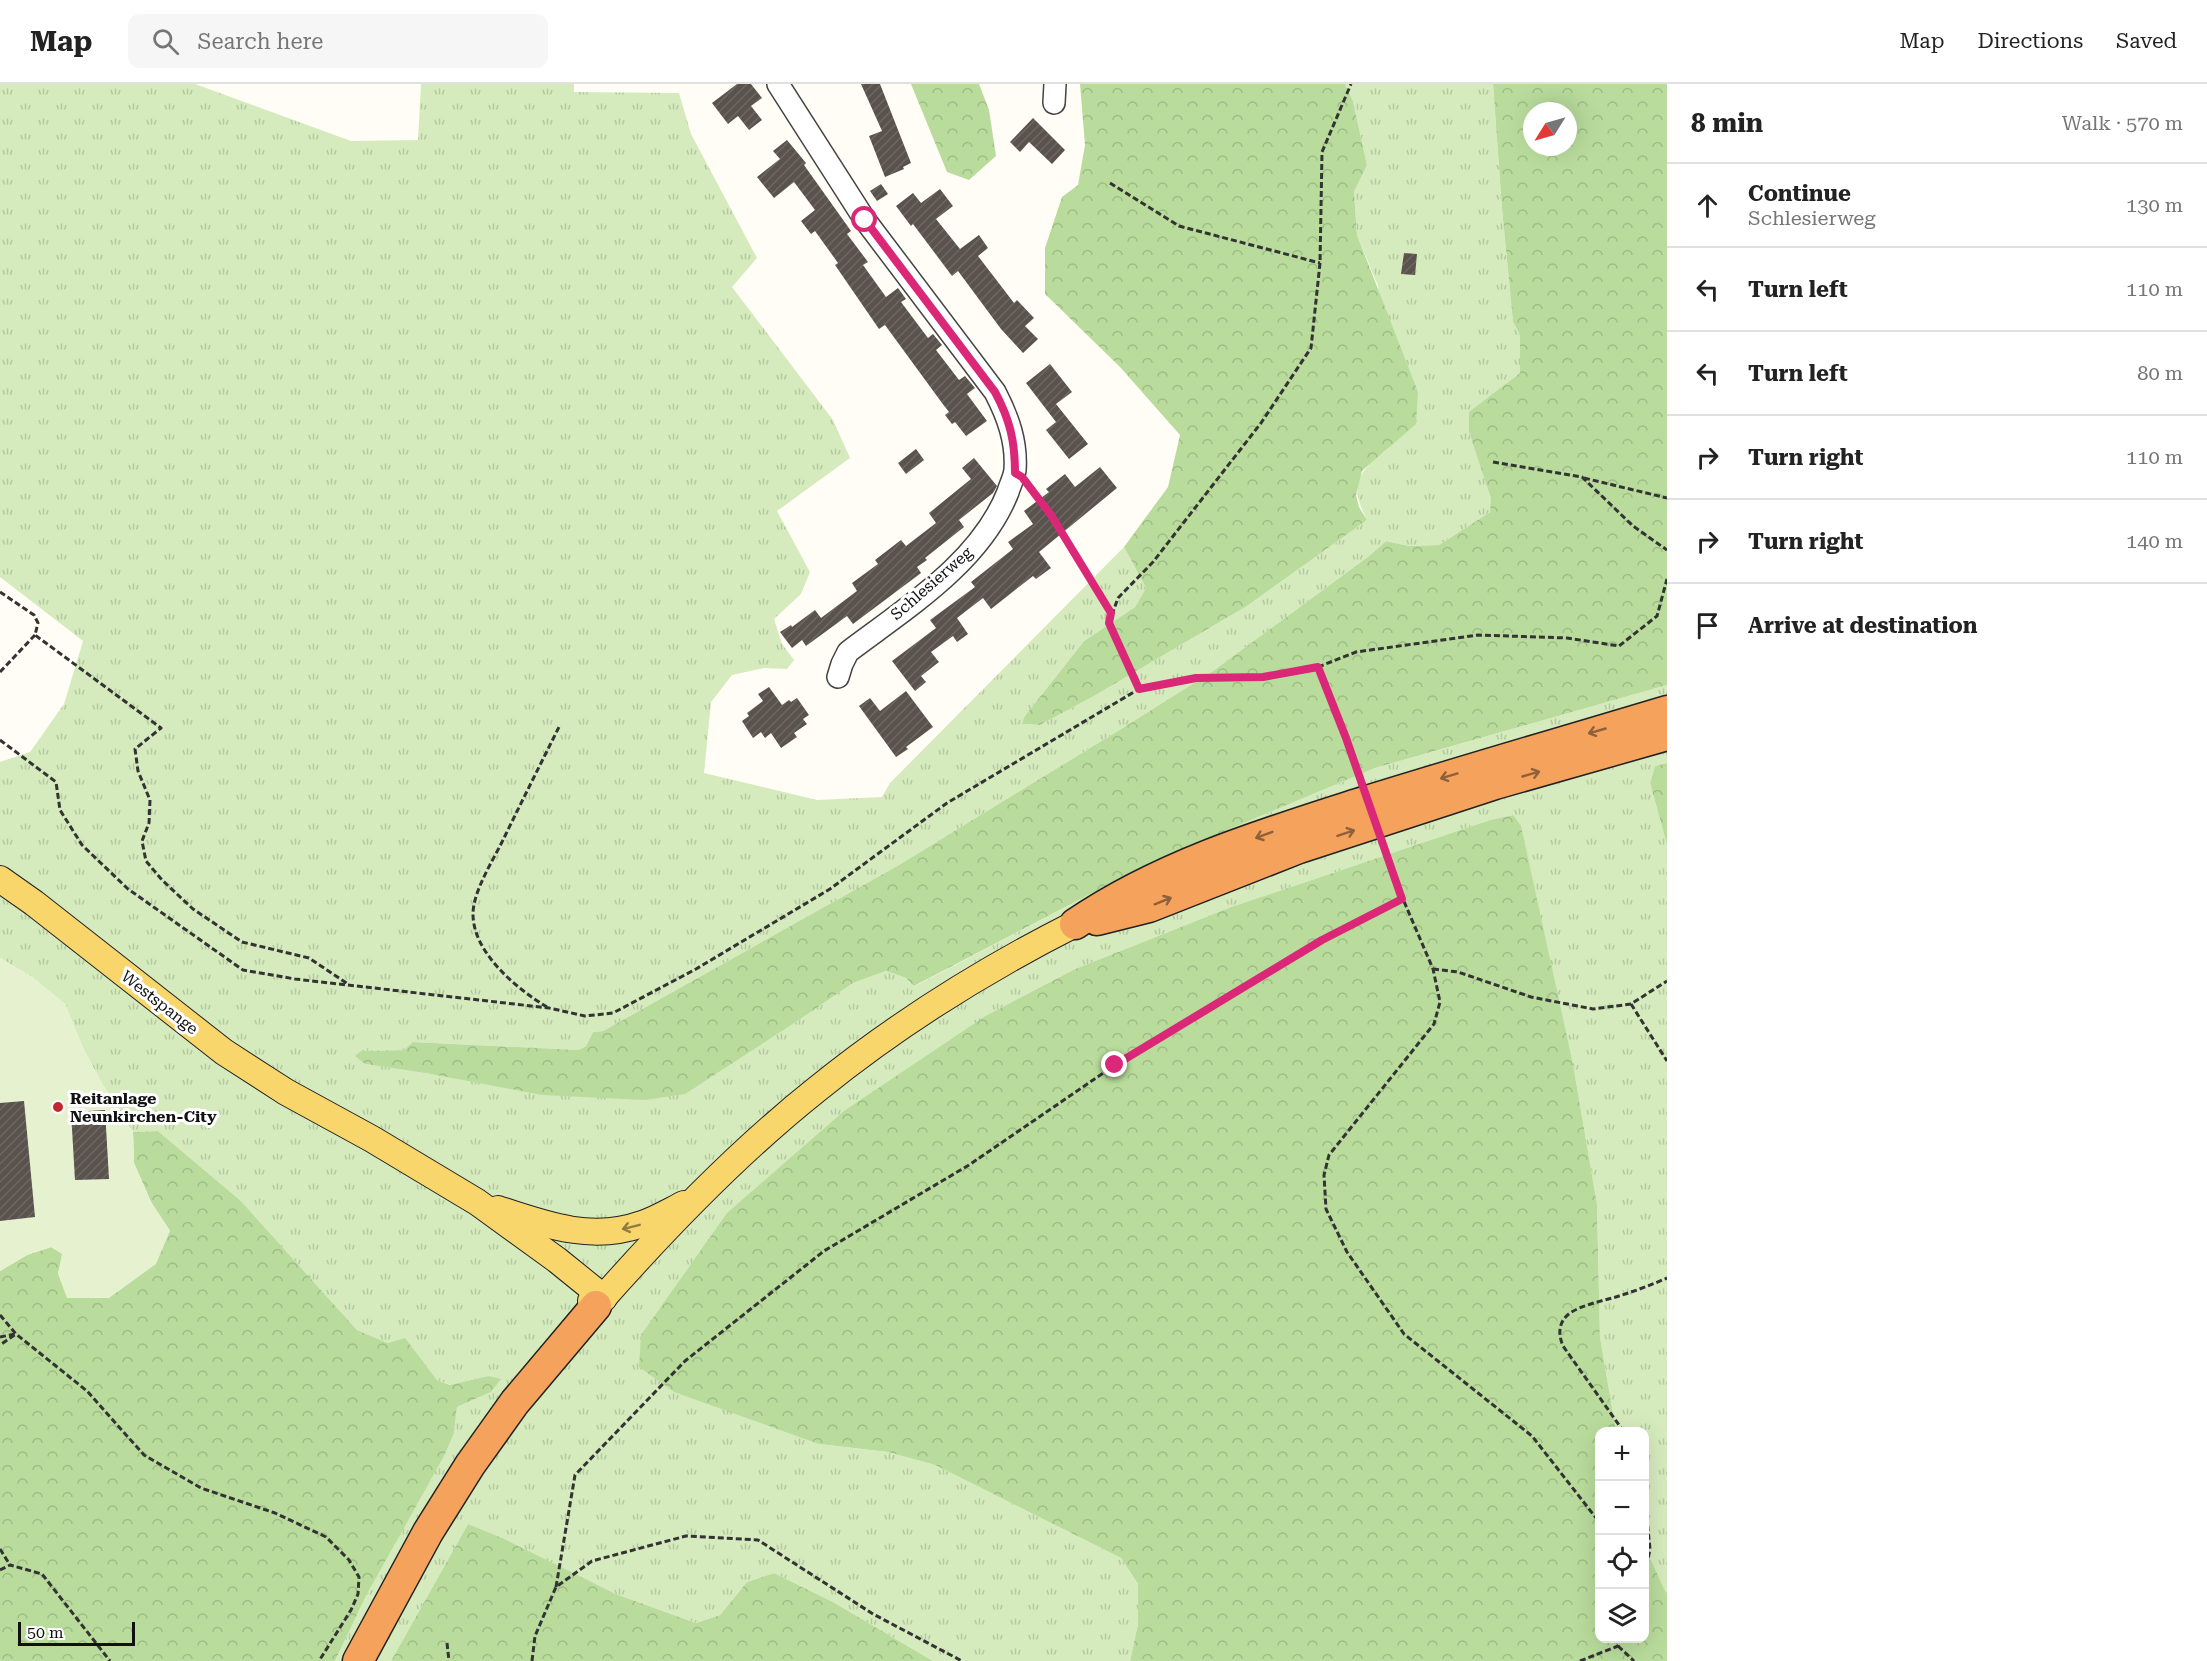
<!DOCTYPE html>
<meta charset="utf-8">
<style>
:root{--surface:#fff;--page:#f6f6f6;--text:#222;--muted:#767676;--line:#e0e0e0}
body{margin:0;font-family:"Roboto Serif",serif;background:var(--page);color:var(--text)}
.controls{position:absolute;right:18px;bottom:18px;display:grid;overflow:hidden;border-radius:12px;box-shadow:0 6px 24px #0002}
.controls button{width:54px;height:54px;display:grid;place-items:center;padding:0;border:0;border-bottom:2px solid var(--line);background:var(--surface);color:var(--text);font:30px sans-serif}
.compass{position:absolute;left:1523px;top:18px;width:54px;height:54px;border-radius:50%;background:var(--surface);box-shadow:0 6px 24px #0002;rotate:233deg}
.scale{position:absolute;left:18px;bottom:15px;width:117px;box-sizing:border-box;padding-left:6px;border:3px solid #111;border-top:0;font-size:16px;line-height:21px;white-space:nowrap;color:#111;-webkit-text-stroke:4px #fff;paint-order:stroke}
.stop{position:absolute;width:18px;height:18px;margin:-14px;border:4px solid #db2777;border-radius:50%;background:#fff}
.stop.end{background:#db2777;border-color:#fff;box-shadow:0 2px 6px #0008}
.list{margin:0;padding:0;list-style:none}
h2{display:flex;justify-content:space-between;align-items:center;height:78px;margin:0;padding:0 24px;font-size:26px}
h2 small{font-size:20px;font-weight:400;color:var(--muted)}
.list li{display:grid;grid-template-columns:39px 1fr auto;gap:18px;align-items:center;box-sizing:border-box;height:84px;padding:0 24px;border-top:2px solid var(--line)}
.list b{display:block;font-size:22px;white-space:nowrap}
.list p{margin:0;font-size:20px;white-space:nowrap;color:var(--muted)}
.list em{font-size:20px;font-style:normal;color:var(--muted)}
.icon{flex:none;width:33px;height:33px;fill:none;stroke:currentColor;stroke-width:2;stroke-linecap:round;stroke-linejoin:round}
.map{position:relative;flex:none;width:1667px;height:1577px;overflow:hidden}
header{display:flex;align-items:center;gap:36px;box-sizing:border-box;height:84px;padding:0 30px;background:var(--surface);border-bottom:2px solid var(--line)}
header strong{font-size:28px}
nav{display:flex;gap:33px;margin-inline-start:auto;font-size:21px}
.search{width:420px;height:54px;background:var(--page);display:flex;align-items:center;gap:15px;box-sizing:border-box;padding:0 21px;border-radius:12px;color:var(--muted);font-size:22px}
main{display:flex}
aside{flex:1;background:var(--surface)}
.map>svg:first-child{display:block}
.grass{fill:url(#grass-tufts)}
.forest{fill:url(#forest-crowns);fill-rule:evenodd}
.pitch{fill:#e6f2cf}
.building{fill:url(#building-hatch)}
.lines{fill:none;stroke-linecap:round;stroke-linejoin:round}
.minor-casing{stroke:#444;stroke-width:24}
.major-casing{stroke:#222;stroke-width:28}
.highway-casing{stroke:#222;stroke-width:33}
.path{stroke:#333;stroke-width:3;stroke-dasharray:6 3;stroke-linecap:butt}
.minor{stroke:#fff;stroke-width:21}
.major{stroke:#f9d66b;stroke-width:26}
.highway{stroke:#f5a25d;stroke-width:30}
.path-bridge{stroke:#333;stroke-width:3;stroke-dasharray:6 3;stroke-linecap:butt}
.oneway{stroke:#8e613b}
.oneway2{stroke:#917d42}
.route{stroke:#db2777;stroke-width:8}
.poi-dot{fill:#c4262e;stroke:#fff;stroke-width:2}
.labels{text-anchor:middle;stroke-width:6;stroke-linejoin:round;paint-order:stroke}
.street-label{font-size:16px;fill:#111;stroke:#fff}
.poi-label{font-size:16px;font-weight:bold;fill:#111;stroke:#fff;text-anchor:start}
</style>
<header>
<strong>Map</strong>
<div class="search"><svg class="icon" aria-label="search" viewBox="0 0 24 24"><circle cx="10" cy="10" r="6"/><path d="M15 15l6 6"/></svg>Search here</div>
<nav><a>Map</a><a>Directions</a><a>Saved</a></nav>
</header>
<main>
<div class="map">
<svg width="1667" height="1577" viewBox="0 0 1667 1577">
<defs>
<pattern id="grass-tufts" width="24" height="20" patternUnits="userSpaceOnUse" patternTransform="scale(1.5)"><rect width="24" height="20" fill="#d5ebbd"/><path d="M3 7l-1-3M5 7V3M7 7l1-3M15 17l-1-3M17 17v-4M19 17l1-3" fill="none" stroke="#b6c8a1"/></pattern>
<pattern id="forest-crowns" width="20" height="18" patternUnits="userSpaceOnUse" patternTransform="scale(1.5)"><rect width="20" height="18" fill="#b9dc9c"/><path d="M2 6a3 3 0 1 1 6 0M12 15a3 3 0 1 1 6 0" fill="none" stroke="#9ebc85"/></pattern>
<pattern id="building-hatch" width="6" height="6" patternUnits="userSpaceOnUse" patternTransform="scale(1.5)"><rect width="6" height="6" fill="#5a524d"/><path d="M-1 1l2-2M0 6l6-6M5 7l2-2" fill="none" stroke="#6d6662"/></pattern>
</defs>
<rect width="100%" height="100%" fill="#fffdf5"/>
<path class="grass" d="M0,0h195l156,57 67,-1 3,-56h153v8l105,1 12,41 66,124 -25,29 101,133 17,38 -73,53 33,61 -9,22 -27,25 8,25 12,16 -7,9 -23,-1 -32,7 -21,27 -7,71 113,27 65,-3 8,-14 234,-236 22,41 -11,19 -51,34 -60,76 -2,7 18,1 54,-29 153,-90 120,-86c-20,-39 -8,-47 22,-72l-11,-162 -21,-51 -3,-43 13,-27 -14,-64 -8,-17h148l9,125 11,113 7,13v38l-51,40v19l23,66 -2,14 -51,33 -30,1 -23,-5 -17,15 -156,115 -92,58 -222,136 -296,166 -10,1 -7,14 -7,4 -165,-8 -10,8 -43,1 5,13 65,10 253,20 115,-74 54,-37 33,-12 20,7 9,8 185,-97 130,-60 145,-61 292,-83v78l-12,3 -5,17 17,62v750l-22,-48 -1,-115 -28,-1 -16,-94 -3,-133 -24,-140 -60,-249 -23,5 -259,87 -156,62 -88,46 -168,429 69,8 47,13 186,93 17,26v40l-8,37h-197l-100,-59 -59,-29 -27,9 -27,33 -24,8 -80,-29 -148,-70 -77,137h-56l32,-67 87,-161 3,-26 34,-15 -3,-16 -37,9 -14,-5 -32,-41 -17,4 -31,-13 -116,-129 -83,-70 -25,1 -32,-50 -19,-36 -17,-42 -33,-27 -32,-19v-196l30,-10 34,-48 19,-63 -83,-64z"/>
<g class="forest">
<path d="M911,0h68l10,26 7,46 -27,24 -22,-8z"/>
<path d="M1080,0h265l8,17 14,64 -13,27 3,43 61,157 -2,32 -54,47 -6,24 3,12 8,13 -120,86 -153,90 -54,29 -18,-1 2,-7 60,-76 51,-34 11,-19 -22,-41 44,-60 12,-52 -60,-68 -75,-73v-46l17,-51 16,-12 7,-40z"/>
<path d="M1493,0h174v601l-292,83 -145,61 -130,60 -186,97 -8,-8 -20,-7 -33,12 -54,37 -114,74 -40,6 -103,-5 -111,-21 -66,-10 -10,-8 6,-5 43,-1 9,-8 166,8 7,-4 7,-14 10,-1 296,-166 222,-136 92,-58 156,-115 17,-15 23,5 30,-1 51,-33 1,-14 -22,-66v-20l51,-39v-38l-7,-13 -11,-113zM1532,27h36v36h-36z"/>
<path d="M1667,679v82l-17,-62 5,-17z"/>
<path d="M1513,731l8,11 52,238 24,140 3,133 16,94 -16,1v206h44l1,-91 22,48v66h-537l8,-37v-40l-17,-26 -186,-93 -47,-13 -69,-8 -145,-52 -35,-25 2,-32 86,-122 117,-102 143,-96 88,-46 156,-62 259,-87z"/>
<path d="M158,1047l83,70 116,129 31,13 17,-5 32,42 13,5 38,-9 13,3 -10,13 -34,15 -3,26 -10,23 -77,138 -32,67h-335v-390l27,-16 24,-8 12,7 -5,20 112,-43 -19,-29 -17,-39 -1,-31z"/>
<path d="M468,1440l34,14 114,56 80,29 24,-8 27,-33 27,-9 59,29 100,59h-542z"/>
</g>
<path class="pitch" d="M0,874l32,19 33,27 17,42 19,36 32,50 1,31 17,39 19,29 -14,33 -47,34h-42l-9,-24 4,-20 -11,-7 -24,8 -27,16z"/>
<g class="building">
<path d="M737,0h14l11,14 -11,8 11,14 -13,10 -11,-14 -10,8 -16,-21z"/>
<path d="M861,0h19l31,79 -8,4 1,2 -19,8 -16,-41 13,-5z"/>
<path d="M1033,34l32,32 -13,14 -23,-22 -9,10 -10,-10z"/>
<path d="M787,56l19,23 -2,2 47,66 -4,3 21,28 -5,3 23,32 12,-9 8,11 -5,3 27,36 5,-4 9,11 -6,5 23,30 6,-4 10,12 -8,6 20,27 -21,15 -11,-14 -3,2 -7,-9 4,-3 -7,-9 -57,-78 -6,4 -44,-64 3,-2 -23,-32 -4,3 -10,-13 14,-11 -21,-28 -20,16 -17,-21 23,-18 -7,-8z"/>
<path d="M881,100l7,10 -11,7 -7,-10z"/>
<path d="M940,105l13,17 -17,13 24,30 19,-14 9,13 -10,8 36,47 3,-3 17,18 -9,8 13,13 -15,14 -22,-24 -43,-58 -6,5 -39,-52 -2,2 -15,-20 17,-13 8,10z"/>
<path d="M1404,169l13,1 -2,21 -14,-1z"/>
<path d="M1050,280l22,28 -16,12 32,40 -19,15 -23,-29 10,-8 -30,-39z"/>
<path d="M916,365l8,11 -18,14 -8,-11z"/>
<path d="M974,374l23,28 -4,7 -34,27 5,7 -39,31 2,2 -10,7 4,6 -68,51 -6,-8 -41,30 -4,-6 -10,8 -12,-16 11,-7 1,2 23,-17 6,8 36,-27 -5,-8 26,-19 -3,-4 26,-20 5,6 30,-23 -7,-10 42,-34 -9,-11z"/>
<path d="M1100,383l17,21 -78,64 12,16 -15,11 -3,-3 -42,33 -8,-11 -26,20 11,16 -11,8 -4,-6 -22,16 8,10 -18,14 5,6 -11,9 -23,-30 44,-33 -6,-8 45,-33 -4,-5 42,-33 -5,-7 25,-18 -9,-13 25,-19 -3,-3 19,-15 10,13z"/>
<path d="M769,603l13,18 7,-5 2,2 6,-4 12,17 -6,4 4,5 -13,9 3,4 -16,11 -10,-15 -6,5 -4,-6 -8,6 -11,-17 7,-5 -2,-3 16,-12 -5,-7z"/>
<path d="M906,607l27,36 -27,20 2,2 -12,8 -37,-51 11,-8 10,13z"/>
<path d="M24,1017l11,116 -35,4v-118z"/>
<path d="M105,1026l4,69 -34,1 -4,-68z"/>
</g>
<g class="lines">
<defs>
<g id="minor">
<path d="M778,0l87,136 130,172c13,25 22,50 20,78 -1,8 -5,15 -7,22 -28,71 -102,116 -160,160l-6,12 -4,13"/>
<path d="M1054,19l1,-19"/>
</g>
<g id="major">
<path d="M0,795l34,24 190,149 62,40 86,47 105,63 80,58 47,38"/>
<path d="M498,1125c48,16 94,33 144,15 15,-5 28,-13 42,-20"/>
<path d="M591,1217l5,5c66,-75 142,-154 220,-216 80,-65 168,-120 259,-166"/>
</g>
<g id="highway">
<path d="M1097,836l52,-13 150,-59 196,-64 172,-49"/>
<path d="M1075,840c88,-60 192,-91 292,-123 100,-31 200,-60 300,-90"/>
<path d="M358,1577l70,-129 42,-67 45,-63 81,-96"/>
</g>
</defs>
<use href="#minor" class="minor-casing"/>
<use href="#major" class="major-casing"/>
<use href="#highway" class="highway-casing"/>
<g class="path">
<path d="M1110,99l69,43 141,37"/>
<path d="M1493,378l89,15 51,49 34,24"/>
<path d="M1584,394l83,20"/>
<path d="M1029,403l22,28 60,98"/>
<path d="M0,508l34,23 4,8 -3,12 126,93 -26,21 3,22 12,29 -1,23 -7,18 4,20 16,19 31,29 49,33 67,16 39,26"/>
<path d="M1318,583l38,-15 122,-17 89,3 52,8 38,-30 10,-37"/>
<path d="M0,588l35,-37"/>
<path d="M1139,605l-30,-66 9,-25 35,-36 108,-139 50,-75 9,-85 2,-111 29,-68"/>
<path d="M0,656l56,42 4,28 22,35 46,44 115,81 52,9 254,29 36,8 28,-3 83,-44 134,-80 117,-86 192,-114 57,-11 67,-1 55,-10 28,71"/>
<path d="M1397,801l36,84 7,33 -6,22 -105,131 -5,20 2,34 21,43 57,82 128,102 68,87"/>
<path d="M1433,885l25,3 73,25 62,12 38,-5 36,-23"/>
<path d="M1631,920l36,57"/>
<path d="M547,923c-30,-18 -74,-54 -74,-93 0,-22 19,-52 29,-72 19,-39 38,-77 57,-115"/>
<path d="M0,1231l16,19 71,57 57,64 57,33 74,25 51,24 23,23 10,17 -1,17 -7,16 -32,51"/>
<path d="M0,1253l16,-3 -16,11"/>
<path d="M1624,1348l-61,-86c-5,-12 -5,-24 7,-33 14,-9 33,-12 49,-17 16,-5 32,-11 48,-18"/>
<path d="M1644,1405l6,60 -6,31"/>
<path d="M0,1465l10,16"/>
<path d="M0,1486l10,-5 32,9 68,87"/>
<path d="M556,1503l19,-112 110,-114 139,-110 145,-86 146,-100 207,-125 80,-41"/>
<path d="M447,1559l2,18"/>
<path d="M1618,1562l16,15"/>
<path d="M532,1577l3,-25 21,-49 36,-26 94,-25 72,4 115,74 89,47"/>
<path d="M1580,1577l38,-15 5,-8"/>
</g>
<use href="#minor" class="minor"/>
<use href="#major" class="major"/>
<use href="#highway" class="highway"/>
<path class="path-bridge" d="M1346,654l51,147"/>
</g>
<defs><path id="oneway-shaft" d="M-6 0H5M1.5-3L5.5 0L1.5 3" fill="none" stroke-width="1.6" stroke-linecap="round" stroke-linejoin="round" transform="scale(1.5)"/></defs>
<g class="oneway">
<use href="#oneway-shaft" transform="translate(1597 647) rotate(164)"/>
<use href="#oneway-shaft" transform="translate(1531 690) rotate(-16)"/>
<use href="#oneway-shaft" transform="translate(1449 692) rotate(163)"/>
<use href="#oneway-shaft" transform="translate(1346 749) rotate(-18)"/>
<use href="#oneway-shaft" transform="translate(1264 751) rotate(159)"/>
<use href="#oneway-shaft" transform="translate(1163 817) rotate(-22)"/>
</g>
<use class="oneway2" href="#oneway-shaft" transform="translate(631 1143) rotate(166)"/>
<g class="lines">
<path class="route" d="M865,136l130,172c15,28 20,49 20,81l7,4 29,38 60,98 -2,10 30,66 57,-11 67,-1 55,-10 28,71 56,161 -80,41 -207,125"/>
</g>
<circle class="poi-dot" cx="58" cy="1023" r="6"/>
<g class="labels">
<g class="street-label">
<text transform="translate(931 499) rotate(-41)" y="6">Schlesierweg</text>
<text transform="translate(160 918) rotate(38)" y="6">Westspange</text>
</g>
<g class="poi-label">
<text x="70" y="1020">Reitanlage<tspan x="70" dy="18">Neunkirchen-City</tspan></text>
</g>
</g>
</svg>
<div class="controls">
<button>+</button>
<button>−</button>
<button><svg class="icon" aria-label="locate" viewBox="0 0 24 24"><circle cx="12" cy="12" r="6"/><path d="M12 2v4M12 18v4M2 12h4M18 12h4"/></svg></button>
<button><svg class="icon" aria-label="layers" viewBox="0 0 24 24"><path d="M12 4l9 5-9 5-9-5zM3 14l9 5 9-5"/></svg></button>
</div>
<svg class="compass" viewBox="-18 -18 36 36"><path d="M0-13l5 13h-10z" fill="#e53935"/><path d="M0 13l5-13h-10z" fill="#767676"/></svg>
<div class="scale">50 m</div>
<div class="stop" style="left:865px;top:136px"></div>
<div class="stop end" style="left:1115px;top:981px"></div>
</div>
<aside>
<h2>8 min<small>Walk · 570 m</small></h2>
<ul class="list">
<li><svg class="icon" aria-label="ahead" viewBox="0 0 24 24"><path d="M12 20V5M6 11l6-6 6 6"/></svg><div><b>Continue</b><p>Schlesierweg</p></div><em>130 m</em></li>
<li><svg class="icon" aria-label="left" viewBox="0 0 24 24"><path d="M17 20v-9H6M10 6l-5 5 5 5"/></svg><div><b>Turn left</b></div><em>110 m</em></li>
<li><svg class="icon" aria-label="left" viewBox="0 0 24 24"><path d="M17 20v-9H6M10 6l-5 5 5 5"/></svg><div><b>Turn left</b></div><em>80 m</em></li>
<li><svg class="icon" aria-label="right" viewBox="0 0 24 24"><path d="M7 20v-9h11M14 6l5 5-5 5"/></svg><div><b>Turn right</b></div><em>110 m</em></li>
<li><svg class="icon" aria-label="right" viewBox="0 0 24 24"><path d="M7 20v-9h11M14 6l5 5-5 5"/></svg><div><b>Turn right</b></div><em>140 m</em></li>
<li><svg class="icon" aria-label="arrive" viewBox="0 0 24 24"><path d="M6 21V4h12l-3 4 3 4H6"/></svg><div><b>Arrive at destination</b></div></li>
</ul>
</aside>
</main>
